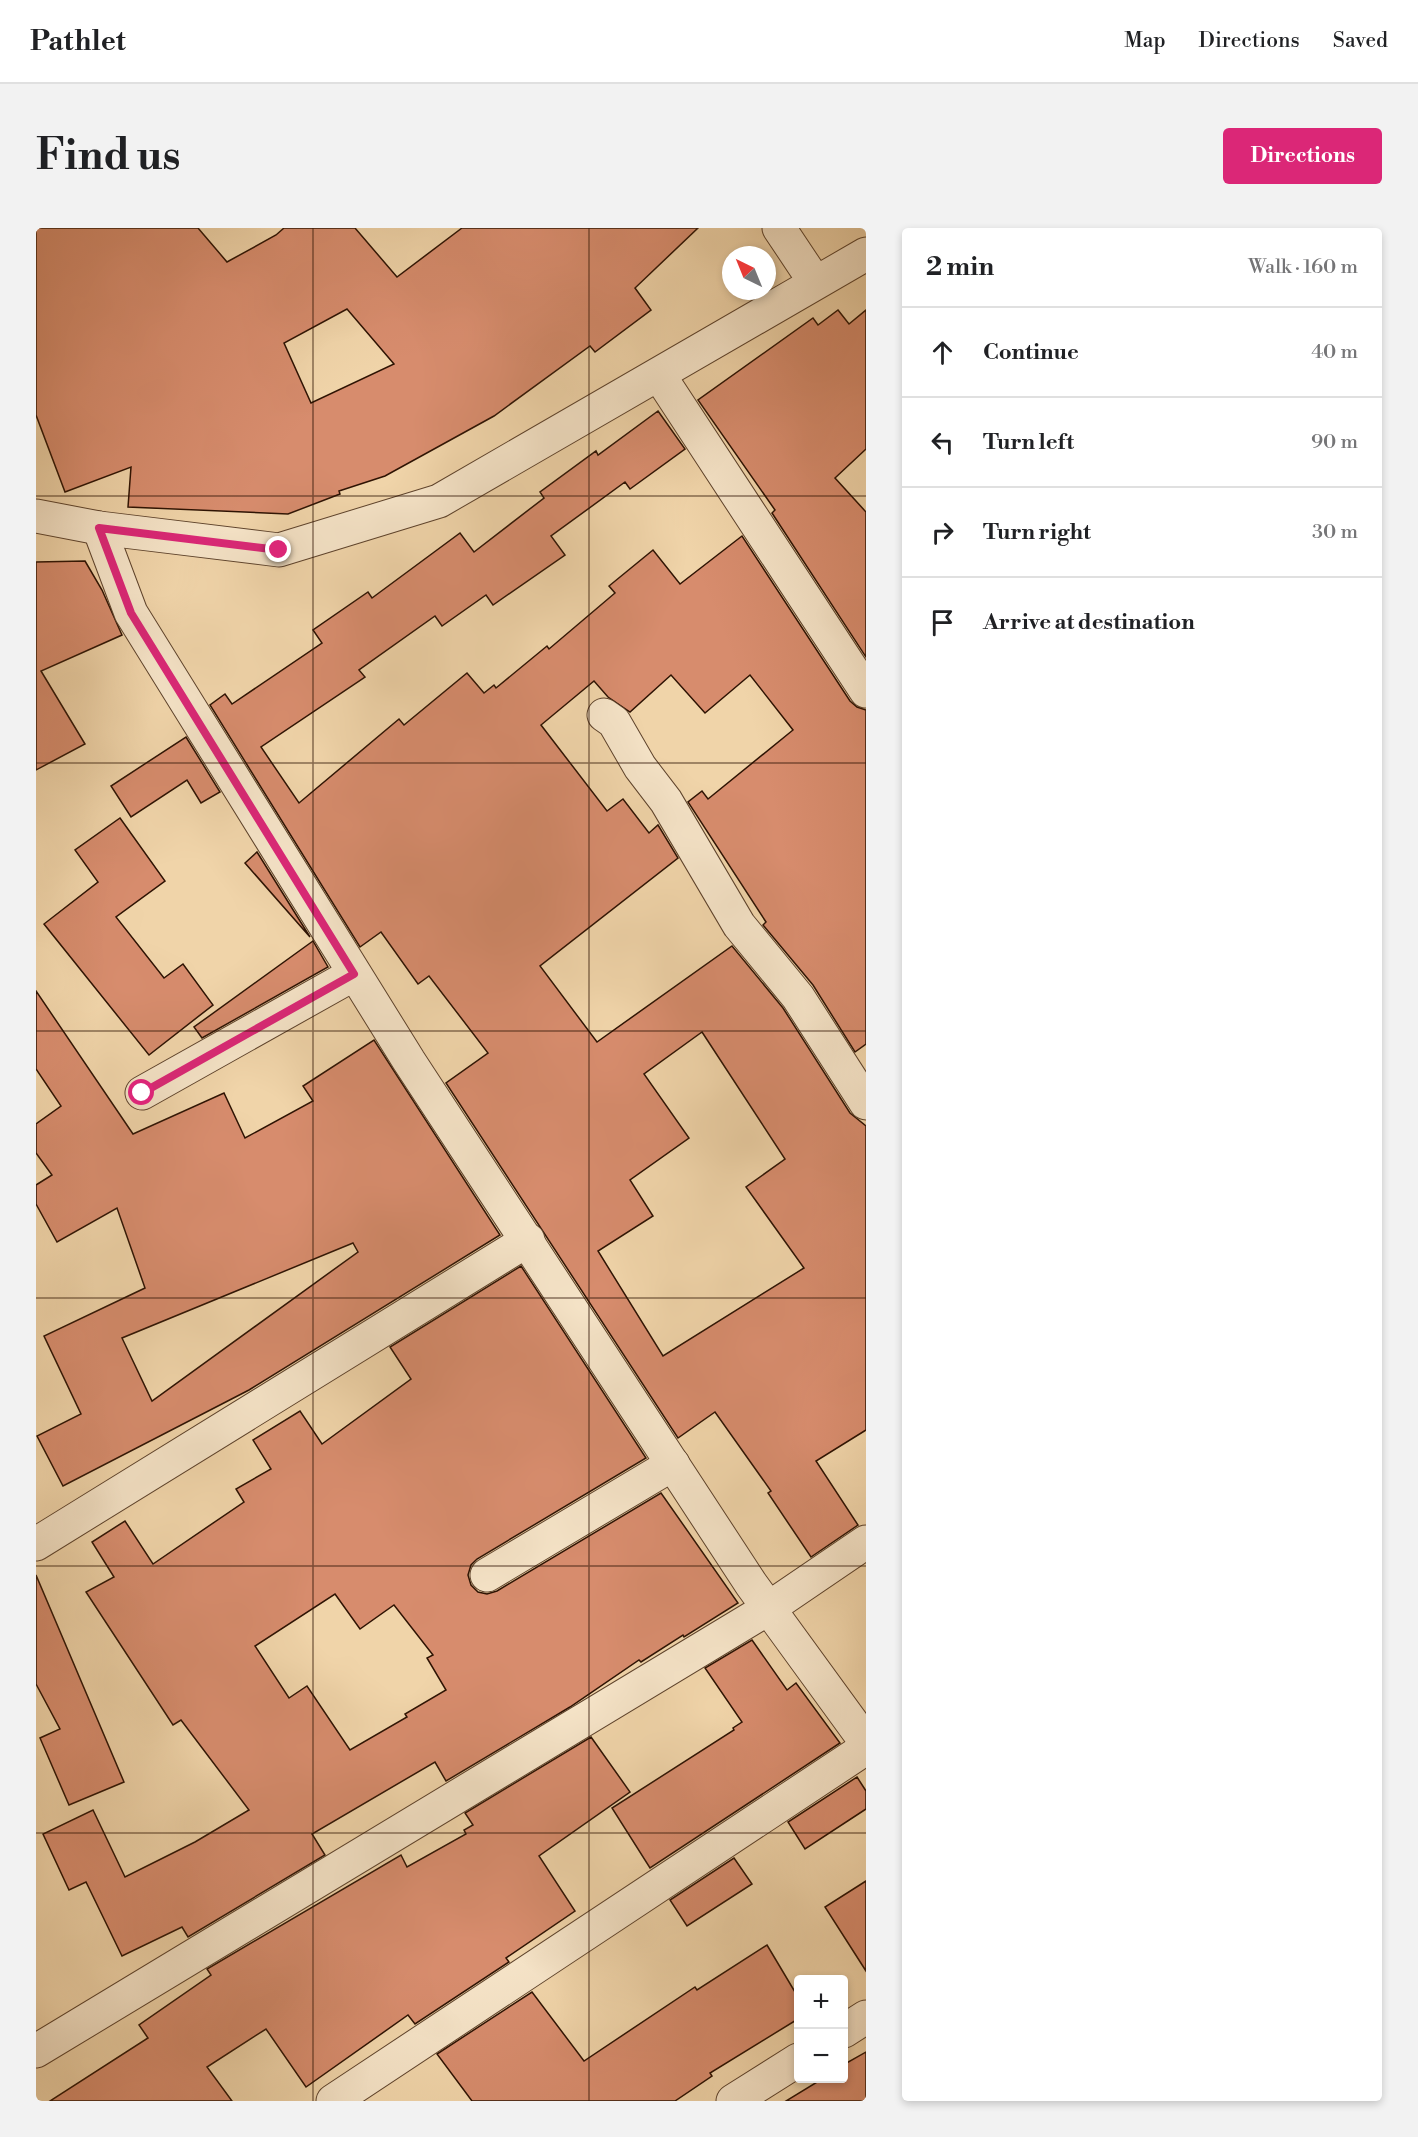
<!DOCTYPE html>
<meta charset="utf-8">
<style>
:root{--surface:#fff;--page:#f2f2f2;--text:#202124;--muted:#757577;--line:#e0e0e0;--accent:#db2777}
body{margin:0;font-family:"Libre Bodoni",serif;background:var(--page);color:var(--text)}
.controls{position:absolute;right:18px;bottom:18px;display:grid;overflow:hidden;border-radius:6px;box-shadow:0 3px 9px #0003}
.controls button{width:54px;height:54px;display:grid;place-items:center;padding:0;border:0;border-bottom:2px solid var(--line);background:var(--surface);color:var(--text);font:30px sans-serif}
.compass{position:absolute;left:686px;top:18px;width:54px;height:54px;border-radius:50%;background:var(--surface);box-shadow:0 3px 9px #0003;rotate:317deg}
.stop{position:absolute;width:18px;height:18px;margin:-14px;border:4px solid #db2777;border-radius:50%;background:#fff}
.stop.end{background:#db2777;border-color:#fff;box-shadow:0 2px 6px #0008}
.list{margin:0;padding:0;list-style:none}
h2{display:flex;justify-content:space-between;align-items:center;height:78px;margin:0;padding:0 24px;font-size:26px}
h2 small{font-size:20px;font-weight:400;color:var(--muted)}
.list li{display:grid;grid-template-columns:39px 1fr auto;gap:18px;align-items:center;box-sizing:border-box;height:90px;padding:0 24px;border-top:2px solid var(--line)}
.list b{display:block;font-size:22px;white-space:nowrap}
.list em{font-size:20px;font-style:normal;color:var(--muted)}
.icon{flex:none;width:33px;height:33px;fill:none;stroke:currentColor;stroke-width:2;stroke-linecap:round;stroke-linejoin:round}
.map{position:relative;flex:none;width:830px;height:1873px;overflow:hidden;border-radius:6px}
header{display:flex;align-items:center;gap:36px;box-sizing:border-box;height:84px;padding:0 30px;background:var(--surface);border-bottom:2px solid var(--line)}
header strong{font-size:28px}
nav{display:flex;gap:33px;margin-inline-start:auto;font-size:21px}
.intro{display:flex;align-items:center;justify-content:space-between;box-sizing:border-box;height:144px;padding:0 36px}
h1{margin:0;font-size:42px}
.button{padding:15px 27px;border-radius:6px;background:var(--accent);color:#fff;font-size:21px;font-weight:700}
main{display:flex;gap:36px;padding:0 36px}
aside{flex:1;background:var(--surface);border-radius:6px;box-shadow:0 3px 9px #0003}
.map>svg:first-child{display:block}
.building{fill:#d78c6d;stroke:#2e1303;stroke-width:1.5;fill-rule:evenodd}
.lines{fill:none;stroke-linecap:round;stroke-linejoin:round}
.minor-casing{stroke:#5e432c;stroke-width:35}
.minor{stroke:#f5e3c7;stroke-width:33}
.route{stroke:#db2777;stroke-width:8}
.grid{fill:none;stroke:#2e1303;stroke-width:1.5;stroke-opacity:0.55}
</style>
<header>
<strong>Pathlet</strong>
<nav><a>Map</a><a>Directions</a><a>Saved</a></nav>
</header>
<div class="intro"><h1>Find us</h1><a class="button">Directions</a></div>
<main>
<div class="map">
<svg width="830" height="1873" viewBox="0 0 830 1873">
<rect width="100%" height="100%" fill="#f0d4a9"/>
<filter id="stains"><feTurbulence type="fractalNoise" baseFrequency=".00333" numOctaves="4"/><feColorMatrix values="0 0 0 0 .2 0 0 0 0 .09 0 0 0 0 .02 0 0 0 .5 -.17"/></filter>
<radialGradient id="worn" r=".72"><stop offset=".6" stop-color="#630" stop-opacity="0"/><stop offset="1" stop-color="#630" stop-opacity=".3"/></radialGradient>
<g class="building">
<path d="M0,0h162l29,34 49,-27 8,-7h71l42,49 65,-49h236l-63,60 16,22 -56,42 -5,-6 -96,70 -109,60 -46,15 1,3 -52,20 -160,-7 3,-40 -66,25 -29,-77zM311,81l47,55 -83,39 -27,-60z"/>
<path d="M802,82l11,14 17,-14v139l-31,29 31,34v145l-94,-144 3,-3 -77,-110 115,-82 5,7z"/>
<path d="M622,183l27,38 -55,40 -5,-7 -74,54 14,19 -72,50 -7,-10 -44,31 -7,-10 -76,54 6,7 -104,70 38,56 100,-84 5,6 63,-52 17,20 10,-8 2,3 51,-42 2,3 66,-56 -6,-7 44,-36 27,34 62,-48 108,165 7,6 9,3v334l-11,8 -42,-67 -50,-60 3,-3 -78,-120 14,-11 6,8 85,-69 -43,-55 -45,38 -34,-38 -41,37 -22,-15 -14,-16 -53,44 66,86 16,-12 26,34 9,-8 20,33 -138,108 57,76 135,-96 51,62 67,105 16,13v304l-50,31 42,64 -47,32 -43,-64 3,-2 -56,-79 -37,26 -232,-355 42,-30 -59,-77 -11,8 -37,-52 -21,15 -150,-242 15,-11 7,10 90,-61 -9,-13 55,-38 4,6 88,-65 14,19 70,-54 -4,-6 56,-41 2,4zM666,804l83,127 -39,28 58,81 -141,88 -65,-105 55,-35 -23,-36 59,-42 -45,-64z"/>
<path d="M49,333l17,29 20,45 -81,36 44,73 -49,26v-208z"/>
<path d="M150,509l34,55 -19,11 -14,-23 -56,37 -20,-31z"/>
<path d="M84,590l45,63 -49,36 48,61 19,-14 30,41 -64,50 -105,-131 54,-42 -23,-32z"/>
<path d="M221,624l53,85 -65,-74z"/>
<path d="M277,713l15,26 -126,71 -8,-11z"/>
<path d="M0,763l97,143 91,-41 21,45 68,-37 -10,-15 71,-46 126,195 -251,155 -186,96 -26,-50 44,-22 -37,-78 101,-48 -28,-80 -60,34 -21,-38v-19l16,-10 -16,-22v-29l25,-18 -25,-37zM317,1015l5,9 -206,149 -30,-63z"/>
<path d="M485,1038l125,192 -169,101 -6,6 -3,10 3,10 7,7 9,2 10,-3 164,-98 77,110 -54,34 -1,-2 -42,27 -2,-2 -69,47 -124,74 -11,-19 -123,72 13,21 -137,82 -6,-10 -60,29 -36,-74 -17,8 -26,-56 50,-24 32,67 70,-35 54,-32 -68,-90 -8,5 -87,-133 28,-15 -22,-35 33,-21 28,43 91,-62 -8,-13 35,-20 -18,-29 47,-29 22,33 89,-65 -21,-32zM299,1366l25,35 34,-24 39,50 -6,3 19,32 -41,24 2,3 -57,33 -43,-64 -18,12 -34,-52z"/>
<path d="M0,1347l88,207 -55,23 -29,-67 20,-9 -24,-45z"/>
<path d="M716,1412l35,50 9,-7 44,60 -190,125 -38,-60 122,-78 -1,-2 9,-6 -37,-54z"/>
<path d="M555,1509l39,55 -91,64 36,55 -69,47 3,4 -94,62 -7,-9 -102,72 -40,-58 -59,38 25,34h-182l98,-63 -9,-13 72,-50 -4,-6 194,-114 6,12 59,-33 -2,-4 9,-5 -8,-12z"/>
<path d="M821,1549l9,14v18l-61,40 -17,-27z"/>
<path d="M698,1630l18,26 -65,42 -17,-26z"/>
<path d="M830,1653v90l-41,-64z"/>
<path d="M731,1717l31,52v22l-88,54 2,3 -37,25h-203l-35,-47 95,-62 52,69 111,-74 2,3z"/>
<path d="M830,1824v49h-80l36,-22h21v-14z"/>
</g>
<g class="lines">
<defs>
<g id="minor">
<path d="M743,0l36,54"/>
<path d="M623,147l207,316"/>
<path d="M0,288l63,12 180,22 160,-49 427,-247"/>
<path d="M63,300l32,85 278,448 342,523 115,158"/>
<path d="M568,487l10,7 26,45 26,34 73,124 59,72 68,106"/>
<path d="M106,865l212,-119"/>
<path d="M0,1316l492,-304"/>
<path d="M451,1347l186,-111"/>
<path d="M808,1803l22,-14"/>
<path d="M0,1823l733,-443 97,-66"/>
<path d="M297,1873l533,-353"/>
<path d="M697,1873l65,-41"/>
</g>
</defs>
<use href="#minor" class="minor-casing"/>
<use href="#minor" class="minor"/>
</g>
<g class="lines">
<path class="route" d="M106,865l212,-119 -223,-361 -32,-85 180,22"/>
</g>
<path class="grid" d="M277,0v1873M553,0v1873M0,268h830M0,535h830M0,803h830M0,1070h830M0,1338h830M0,1605h830"/>
<rect width="100%" height="100%" filter="url(#stains)"/>
<rect width="100%" height="100%" fill="url(#worn)"/>
</svg>
<div class="controls">
<button>+</button>
<button>−</button>
</div>
<svg class="compass" viewBox="-18 -18 36 36"><path d="M0-13l5 13h-10z" fill="#e53935"/><path d="M0 13l5-13h-10z" fill="#757577"/></svg>
<div class="stop" style="left:106px;top:865px"></div>
<div class="stop end" style="left:243px;top:322px"></div>
</div>
<aside>
<h2>2 min<small>Walk · 160 m</small></h2>
<ul class="list">
<li><svg class="icon" aria-label="ahead" viewBox="0 0 24 24"><path d="M12 20V5M6 11l6-6 6 6"/></svg><div><b>Continue</b></div><em>40 m</em></li>
<li><svg class="icon" aria-label="left" viewBox="0 0 24 24"><path d="M17 20v-9H6M10 6l-5 5 5 5"/></svg><div><b>Turn left</b></div><em>90 m</em></li>
<li><svg class="icon" aria-label="right" viewBox="0 0 24 24"><path d="M7 20v-9h11M14 6l5 5-5 5"/></svg><div><b>Turn right</b></div><em>30 m</em></li>
<li><svg class="icon" aria-label="arrive" viewBox="0 0 24 24"><path d="M6 21V4h12l-3 4 3 4H6"/></svg><div><b>Arrive at destination</b></div></li>
</ul>
</aside>
</main>
